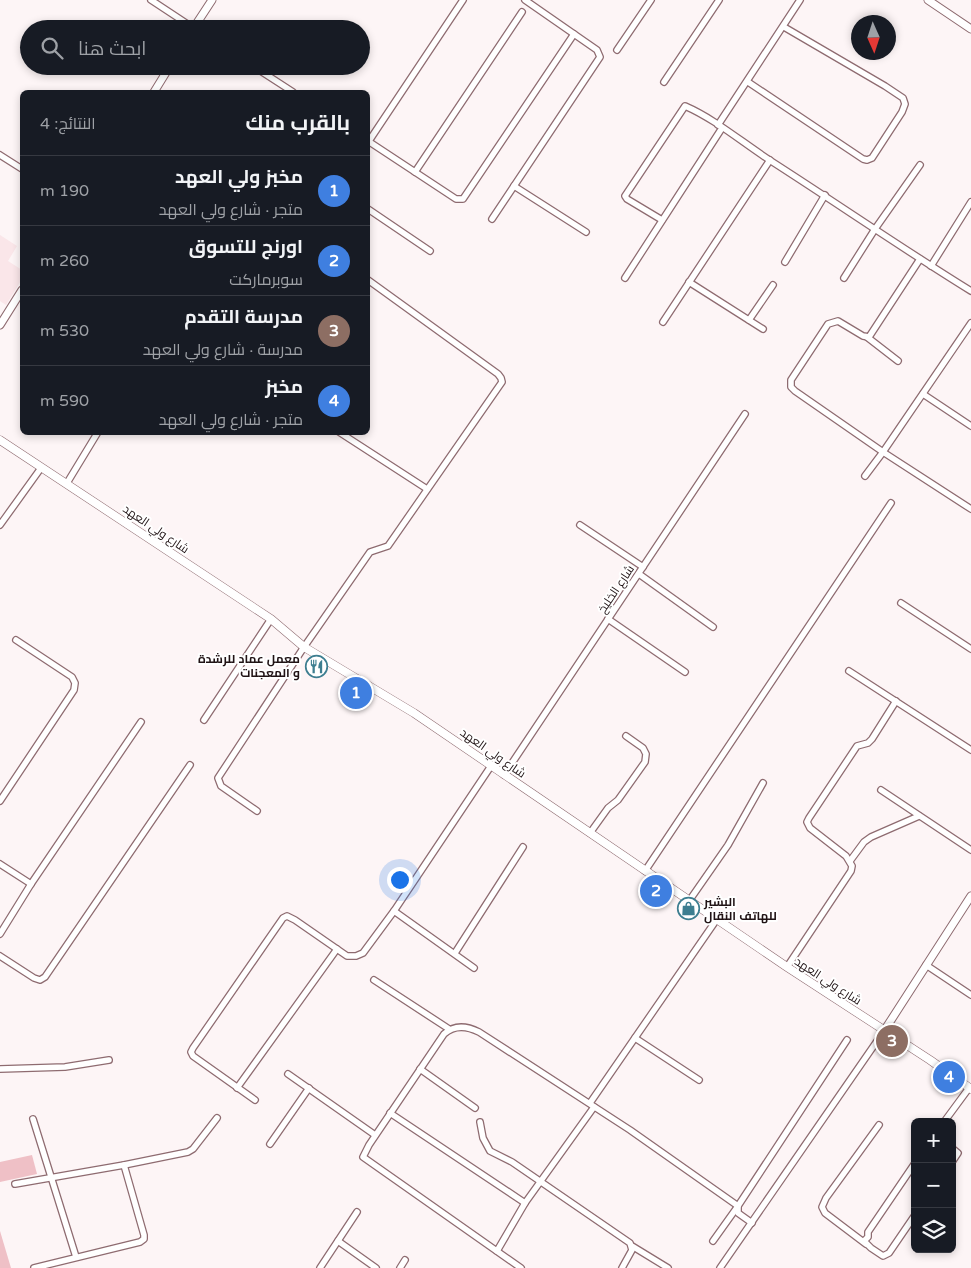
<!DOCTYPE html>
<html lang="ar">
<meta charset="utf-8">
<style>
:root{--surface:#171b24;--page:#242831;--text:#f1f3f6;--muted:#9ea1a6;--line:#363941;--accent:#3d7e90}
body{margin:0;font-family:"Varela Round",Cairo,sans-serif;background:var(--page);color:var(--text);direction:rtl}
.controls{position:absolute;right:15px;bottom:15px;display:grid;overflow:hidden;border-radius:8px;box-shadow:0 2px 8px #0003}
.controls button{width:45px;height:45px;display:grid;place-items:center;padding:0;border:0;border-bottom:1px solid var(--line);background:var(--surface);color:var(--text);font:25px sans-serif}
.compass{position:absolute;left:851px;top:15px;width:45px;height:45px;border-radius:50%;background:var(--surface);box-shadow:0 2px 8px #0003;rotate:177deg}
.you{position:absolute;left:399px;top:879px;width:18px;height:18px;margin:-12px;border:4px solid #fff;border-radius:50%;background:#1a73e8;box-shadow:0 0 0 8px #1a73e833}
.badge{display:grid;place-items:center;width:32px;height:32px;border-radius:50%;background:var(--accent);color:#fff;font-size:16px;font-weight:700}
.pin{position:absolute;translate:-50% -50%;border:2px solid #fff;box-shadow:0 1px 5px #0006}
.list{margin:0;padding:0;list-style:none}
h2{display:flex;justify-content:space-between;align-items:center;height:65px;margin:0;padding:0 20px;font-size:21px}
h2 small{font-size:16px;font-weight:400;color:var(--muted)}
.list li{display:grid;grid-template-columns:32px 1fr auto;gap:15px;align-items:center;box-sizing:border-box;height:70px;padding:0 20px;border-top:1px solid var(--line)}
.list b{display:block;font-size:19px;white-space:nowrap}
.list p{margin:0;font-size:16px;white-space:nowrap;color:var(--muted)}
.list em{font-size:16px;font-style:normal;color:var(--muted)}
.icon{flex:none;width:28px;height:28px;fill:none;stroke:currentColor;stroke-width:2;stroke-linecap:round;stroke-linejoin:round}
.map{position:relative;flex:none;width:971px;height:1268px;overflow:hidden;direction:ltr}
.search{position:absolute;background:var(--surface);box-shadow:0 2px 8px #0003;left:20px;top:20px;width:350px;height:55px;display:flex;align-items:center;gap:12px;box-sizing:border-box;padding:0 18px;border-radius:28px;color:var(--muted);font-size:19px}
.panel{position:absolute;background:var(--surface);box-shadow:0 2px 8px #0003;left:20px;top:90px;width:350px;height:345px;border-radius:8px;direction:rtl}
.map>svg:first-child{display:block}
.built{fill:#fae6e9}
.green{fill:#efc0c6}
.lines{fill:none;stroke-linecap:round;stroke-linejoin:round}
.minor-casing{stroke:#8e6b70;stroke-width:8}
.tertiary-casing{stroke:#8e6b70;stroke-width:9}
.secondary-casing{stroke:#8e6b70;stroke-width:9}
.minor{stroke:#fff;stroke-width:5.5}
.tertiary{stroke:#fff;stroke-width:7}
.secondary{stroke:#fff;stroke-width:8}
.labels{text-anchor:middle;stroke-width:4;stroke-linejoin:round;paint-order:stroke}
.street-label{font-size:12px;fill:#201315;stroke:#fff}
.poi-label{font-size:12px;font-weight:bold;fill:#201315;stroke:#fff;text-anchor:end}
</style>
<div class="map">
<svg width="971" height="1268" viewBox="0 0 971 1268">
<rect width="100%" height="100%" fill="#fdf5f6"/>
<path class="built" d="M0,235l17,11 -9,15 14,9v9l-16,26 -6,-4z"/>
<g class="green">
<path d="M32,1155l5,19 -37,8v-20z"/>
<path d="M0,1231l11,37h-11z"/>
</g>
<g class="lines">
<defs>
<g id="minor">
<path d="M151,0l44,29"/>
<path d="M617,50l34,-50"/>
<path d="M253,66l40,26"/>
<path d="M664,82l55,-82"/>
<path d="M748,82l115,77 4,1 5,-2 30,-46 3,-8 -2,-6 -18,-12 -101,-59"/>
<path d="M718,125l82,-125"/>
<path d="M368,141l88,58h7l111,-165"/>
<path d="M369,141l94,-141"/>
<path d="M0,155l22,14"/>
<path d="M415,172l107,-160"/>
<path d="M514,186l72,46"/>
<path d="M368,209l62,42"/>
<path d="M492,219l108,-162 -3,-7 -72,-50"/>
<path d="M662,220l-35,-21 -2,-3 60,-90c30,13 58,37 86,55 67,43 132,88 200,130"/>
<path d="M920,259l-51,78 -6,-1 -25,-15 -10,3 -37,56v7l4,4 88,61 88,-129"/>
<path d="M785,262l40,-67"/>
<path d="M931,266l40,-64"/>
<path d="M625,278l97,-150"/>
<path d="M844,278l31,-49 45,-64"/>
<path d="M689,282l74,47"/>
<path d="M749,320l24,-35"/>
<path d="M663,322l107,-162"/>
<path d="M867,337l31,24"/>
<path d="M923,394l48,32"/>
<path d="M339,432l88,57"/>
<path d="M865,476l18,-24 88,57"/>
<path d="M67,483l31,-51"/>
<path d="M0,525l41,-57"/>
<path d="M580,525l63,42"/>
<path d="M639,574l74,53"/>
<path d="M901,603l70,46"/>
<path d="M608,619l77,53"/>
<path d="M849,671l122,79"/>
<path d="M204,720l67,-101"/>
<path d="M504,775l241,-361"/>
<path d="M881,790l90,60"/>
<path d="M0,801l74,-111 1,-7 -3,-6 -56,-37"/>
<path d="M257,811l-36,-25 -3,-8 86,-131 66,-95 18,-6 114,-164 -1,-4 -3,-4 -130,-94"/>
<path d="M590,833l18,-25 10,-8 27,-38 1,-8 -3,-6 -17,-12"/>
<path d="M850,861l14,-19 7,-5 48,-21"/>
<path d="M0,864l31,20"/>
<path d="M645,871l246,-368"/>
<path d="M689,901l39,-56 35,-62"/>
<path d="M394,911l80,57"/>
<path d="M0,934l31,-50 110,-162"/>
<path d="M455,953l68,-106"/>
<path d="M0,956l34,22 6,2 5,-3 145,-212"/>
<path d="M926,965l45,30"/>
<path d="M787,967l64,-96 1,-5 -6,-10 -36,-28 -3,-6 2,-4 48,-72 11,-3 4,-4 24,-38"/>
<path d="M374,980l75,49"/>
<path d="M635,1038l64,42"/>
<path d="M0,1069l65,-2 44,-7"/>
<path d="M420,1069l55,39"/>
<path d="M288,1074l87,61"/>
<path d="M237,1088l100,-139"/>
<path d="M255,1100l-62,-44 -2,-4 2,-4 90,-130 4,-2 8,4 52,36h9l7,-3 31,-42 97,-145"/>
<path d="M590,1103l127,-184"/>
<path d="M390,1113l135,90"/>
<path d="M33,1119l43,138"/>
<path d="M480,1122l3,16 7,13 22,11 118,81 2,7 -10,18"/>
<path d="M944,1122l25,-34"/>
<path d="M270,1144l39,-56"/>
<path d="M952,1148l6,5 -6,9"/>
<path d="M915,1163l-47,69v5l-4,4 7,7 12,8 6,-3 26,-38"/>
<path d="M15,1184l109,-19 64,-13 5,-3 24,-31"/>
<path d="M338,1241l38,27"/>
<path d="M713,1241l25,-35 109,-166"/>
<path d="M866,1244l-41,-31 -3,-6 4,-9 53,-73"/>
<path d="M632,1246l36,22"/>
<path d="M497,1251l28,-48 69,-96"/>
<path d="M34,1268l106,-26 4,-3v-4l-20,-70"/>
<path d="M320,1268l37,-56"/>
<path d="M400,1268l5,-8"/>
<path d="M521,1268l-158,-111 6,-12 75,-111c11,-10 23,-8 35,-2l151,98 108,76v7l14,10"/>
<path d="M720,1268l164,-237"/>
</g>
<g id="tertiary">
<path d="M928,0l43,29"/>
<path d="M193,29l19,-29"/>
<path d="M154,92l16,-26"/>
<path d="M0,325l22,-35"/>
<path d="M884,1031l87,-135"/>
</g>
<path id="secondary" d="M0,440l271,179 33,28 110,66 373,254 143,93 41,29"/>
</defs>
<use href="#minor" class="minor-casing"/>
<use href="#tertiary" class="tertiary-casing"/>
<use href="#secondary" class="secondary-casing"/>
<use href="#minor" class="minor"/>
<use href="#tertiary" class="tertiary"/>
<use href="#secondary" class="secondary"/>
</g>
<defs>
<symbol id="restaurant-ring" viewBox="-11 -11 22 22"><circle r="9.5" fill="#fff" stroke="#3d7e90" stroke-width="1.5"/><path d="M-5-6h1v4h1v-4h1v4h1v-4h1v5L-1.5 .5V6h-2V.5L-5-1ZM5-6V6H3V1.5H1.5Q1.5-4 5-6Z" fill="#3d7e90"/></symbol>
<symbol id="shop-ring" viewBox="-11 -11 22 22"><circle r="9.5" fill="#fff" stroke="#3d7e90" stroke-width="1.5"/><path d="M-5-2.5h2.3a2.7 3.5 0 0 1 5.4 0H5L5.5 6h-11ZM-1.5-2.5h3a1.5 2.3 0 0 0-3 0Z" fill="#3d7e90"/></symbol>
</defs>
<g fill-rule="evenodd">
<use href="#restaurant-ring" x="304" y="654" width="25" height="25"/>
<use href="#shop-ring" x="676" y="896" width="25" height="25"/>
</g>
<g class="labels">
<g class="street-label">
<text transform="translate(156 529) rotate(34)" y="4">شارع ولي العهد</text>
<text transform="translate(616 589) rotate(-56)" y="4">شارع الخليخ</text>
<text transform="translate(493 753) rotate(35)" y="4">شارع ولي العهد</text>
<text transform="translate(828 981) rotate(33)" y="4">شارع ولي العهد</text>
</g>
<g class="poi-label">
<text x="300" y="663">معمل عماد للرشدة<tspan x="300" dy="14">و المعجنات</tspan></text>
<text x="704" y="906" text-anchor="start">البشير<tspan x="704" dy="14">للهاتف النقال</tspan></text>
</g>
</g>
</svg>
<div class="controls">
<button>+</button>
<button>−</button>
<button><svg class="icon" aria-label="layers" viewBox="0 0 24 24"><path d="M12 4l9 5-9 5-9-5zM3 14l9 5 9-5"/></svg></button>
</div>
<svg class="compass" viewBox="-18 -18 36 36"><path d="M0-13l5 13h-10z" fill="#e53935"/><path d="M0 13l5-13h-10z" fill="#9ea1a6"/></svg>
<div class="you"></div>
<div class="pin badge" style="left:356px;top:693px;background:#3f7fe0">1</div>
<div class="pin badge" style="left:656px;top:891px;background:#3f7fe0">2</div>
<div class="pin badge" style="left:892px;top:1041px;background:#8d6e63">3</div>
<div class="pin badge" style="left:949px;top:1077px;background:#3f7fe0">4</div>
<div class="search"><svg class="icon" aria-label="search" viewBox="0 0 24 24"><circle cx="10" cy="10" r="6"/><path d="M15 15l6 6"/></svg>ابحث هنا</div>
<section class="panel">
<h2>بالقرب منك<small>النتائج: 4</small></h2>
<ul class="list">
<li><span class="badge" style="background:#3f7fe0">1</span><div><b>مخبز ولي العهد</b><p>متجر · شارع ولي العهد</p></div><em>190 m</em></li>
<li><span class="badge" style="background:#3f7fe0">2</span><div><b>اورنج للتسوق</b><p>سوبرماركت</p></div><em>260 m</em></li>
<li><span class="badge" style="background:#8d6e63">3</span><div><b>مدرسة التقدم</b><p>مدرسة · شارع ولي العهد</p></div><em>530 m</em></li>
<li><span class="badge" style="background:#3f7fe0">4</span><div><b>مخبز</b><p>متجر · شارع ولي العهد</p></div><em>590 m</em></li>
</ul>
</section>
</div>
